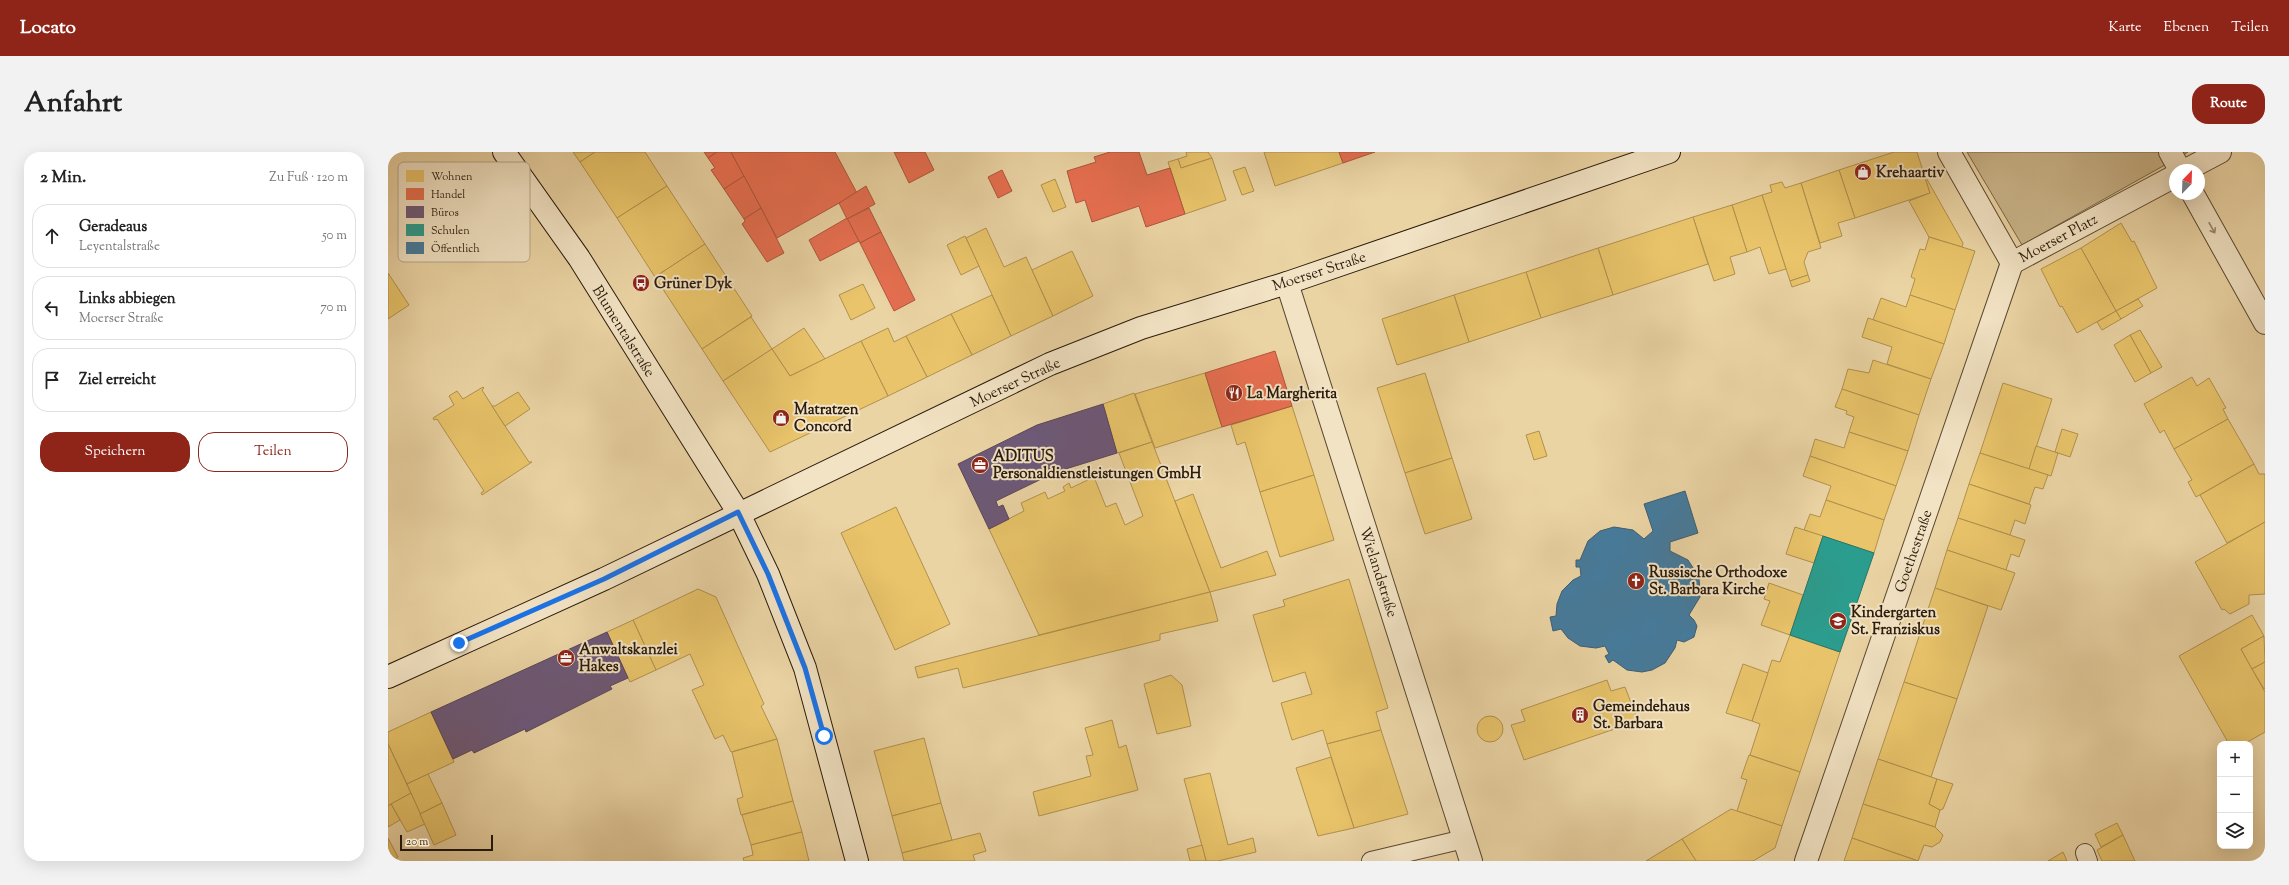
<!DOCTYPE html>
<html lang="de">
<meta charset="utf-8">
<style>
:root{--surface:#fff;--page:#f2f2f2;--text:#222;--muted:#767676;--line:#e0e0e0;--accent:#8f2418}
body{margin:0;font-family:"Sorts Mill Goudy",serif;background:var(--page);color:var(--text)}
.controls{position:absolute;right:12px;bottom:12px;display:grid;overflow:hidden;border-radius:8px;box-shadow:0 4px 16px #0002}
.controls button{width:36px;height:36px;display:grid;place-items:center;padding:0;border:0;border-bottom:1px solid var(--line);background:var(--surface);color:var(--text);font:20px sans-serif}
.compass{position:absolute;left:1781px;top:12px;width:36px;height:36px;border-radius:50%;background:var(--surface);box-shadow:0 4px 16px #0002;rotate:23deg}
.scale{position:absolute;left:12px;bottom:10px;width:93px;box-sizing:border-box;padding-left:4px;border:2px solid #2b1b0c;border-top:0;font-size:11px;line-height:14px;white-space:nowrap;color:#2b1b0c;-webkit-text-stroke:3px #f2e3c4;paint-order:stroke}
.stop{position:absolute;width:12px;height:12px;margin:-9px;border:3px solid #1a73e8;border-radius:50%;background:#fff}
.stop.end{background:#1a73e8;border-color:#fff;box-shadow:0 1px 4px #0008}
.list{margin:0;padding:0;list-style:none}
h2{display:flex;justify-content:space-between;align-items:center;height:52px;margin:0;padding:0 16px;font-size:17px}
h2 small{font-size:13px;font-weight:400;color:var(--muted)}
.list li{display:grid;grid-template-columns:26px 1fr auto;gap:12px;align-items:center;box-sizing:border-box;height:64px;margin:0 8px 8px;padding:0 8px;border:1px solid var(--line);border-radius:16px}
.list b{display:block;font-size:15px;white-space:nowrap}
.list p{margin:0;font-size:13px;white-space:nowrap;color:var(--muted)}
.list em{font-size:13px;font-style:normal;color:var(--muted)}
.actions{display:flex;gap:8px;padding:12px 16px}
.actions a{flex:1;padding:9px 0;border:1px solid var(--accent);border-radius:16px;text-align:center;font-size:14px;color:var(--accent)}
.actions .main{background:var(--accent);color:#fff}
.icon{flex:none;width:22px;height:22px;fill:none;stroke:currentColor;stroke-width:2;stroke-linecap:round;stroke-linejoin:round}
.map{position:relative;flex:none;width:1877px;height:709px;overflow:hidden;border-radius:16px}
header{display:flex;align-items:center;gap:24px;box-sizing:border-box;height:56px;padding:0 20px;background:var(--accent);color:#fff}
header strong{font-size:19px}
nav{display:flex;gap:22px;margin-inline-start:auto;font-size:14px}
.intro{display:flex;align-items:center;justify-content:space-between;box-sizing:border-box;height:96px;padding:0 24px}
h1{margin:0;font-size:28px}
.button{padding:10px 18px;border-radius:16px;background:var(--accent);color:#fff;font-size:14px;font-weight:700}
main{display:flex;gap:24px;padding:0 24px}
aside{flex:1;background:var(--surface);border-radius:16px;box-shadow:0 4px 16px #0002}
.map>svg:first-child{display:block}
.green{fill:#cab58a;stroke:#7a684b}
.homes{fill:#e9c46a;stroke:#b0914e}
.shops{fill:#e76f51;stroke:#af563c}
.offices{fill:#6d597a;stroke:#594659}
.schools{fill:#2a9d8f;stroke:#2a7668}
.public{fill:#457b9d;stroke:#3d5e72}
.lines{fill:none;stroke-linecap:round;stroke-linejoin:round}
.lane-casing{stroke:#5b4932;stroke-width:20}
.street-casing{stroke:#5b4932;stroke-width:24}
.secondary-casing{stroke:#2b1b0c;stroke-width:24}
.lane{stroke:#f2e3c4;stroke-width:18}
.street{stroke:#f2e3c4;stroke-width:22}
.secondary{stroke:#f2e3c4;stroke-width:22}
.oneway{stroke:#988971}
.route{stroke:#1a73e8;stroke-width:5}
.labels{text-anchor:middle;stroke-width:4;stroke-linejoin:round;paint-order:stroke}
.poi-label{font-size:15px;font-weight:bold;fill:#2b1b0c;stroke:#f2e3c4;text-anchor:start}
.street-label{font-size:15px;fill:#2b1b0c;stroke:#f2e3c4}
.key{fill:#f2e3c4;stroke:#b6a78d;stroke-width:1}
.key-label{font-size:11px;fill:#2b1b0c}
</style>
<header>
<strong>Locato</strong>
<nav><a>Karte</a><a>Ebenen</a><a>Teilen</a></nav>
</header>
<div class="intro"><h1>Anfahrt</h1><a class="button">Route</a></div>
<main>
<aside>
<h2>2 Min.<small>Zu Fuß · 120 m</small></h2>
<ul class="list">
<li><svg class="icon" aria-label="ahead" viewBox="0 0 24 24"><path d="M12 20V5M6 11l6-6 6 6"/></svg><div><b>Geradeaus</b><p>Leyentalstraße</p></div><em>50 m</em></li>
<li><svg class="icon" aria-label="left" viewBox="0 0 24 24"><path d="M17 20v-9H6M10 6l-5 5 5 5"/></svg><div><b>Links abbiegen</b><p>Moerser Straße</p></div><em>70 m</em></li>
<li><svg class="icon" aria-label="arrive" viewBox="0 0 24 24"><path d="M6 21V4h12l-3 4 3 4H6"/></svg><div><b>Ziel erreicht</b></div></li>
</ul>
<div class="actions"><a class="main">Speichern</a><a>Teilen</a></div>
</aside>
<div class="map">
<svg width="1877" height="709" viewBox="0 0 1877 709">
<rect width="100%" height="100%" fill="#ebd4a4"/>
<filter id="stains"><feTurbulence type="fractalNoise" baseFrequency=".005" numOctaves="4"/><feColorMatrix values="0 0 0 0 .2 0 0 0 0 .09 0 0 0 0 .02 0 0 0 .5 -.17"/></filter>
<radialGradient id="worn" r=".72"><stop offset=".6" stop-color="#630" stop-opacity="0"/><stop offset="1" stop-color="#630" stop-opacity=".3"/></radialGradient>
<path class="green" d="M1579,0h221l-166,93z"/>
<g class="homes">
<path d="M185,0h22l-15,10z"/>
<path d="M207,0h50l22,34 -50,32 -37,-56z"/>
<path d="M798,0h22l4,6 -31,10 -3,-9 9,-3z"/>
<path d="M876,0h75l4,11 -68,23z"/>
<path d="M1506,0h23l13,41 -75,25 -16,-48z"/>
<path d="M824,6l14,42 -41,14 -17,-52 10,-3 3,9z"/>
<path d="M857,15l9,24 -12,4 -9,-24z"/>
<path d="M1451,18l16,48 -17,5 4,13 -22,7 -19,-60z"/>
<path d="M1536,22l39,69 -1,4 -33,-10 -20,-36 21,-8z"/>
<path d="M667,27l11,28 -13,5 -12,-27z"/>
<path d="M1394,30l3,6 16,-5 20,65 -13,4 -4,10 4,13 -18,6 -28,-86 10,-3 -2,-7z"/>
<path d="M279,34l38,58 -50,33 -38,-59z"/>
<path d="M1374,43l24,74 -17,5 -9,-27 -13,5 -15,-47z"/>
<path d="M1344,53l15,47 -17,5 5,17 -21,7 -21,-64z"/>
<path d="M1305,65l15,47 -95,31 -15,-47z"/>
<path d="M1733,71l11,19 2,-1 23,47 -41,23 -35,-63z"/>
<path d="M598,76l18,39 22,-10 27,59 -42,20 -45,-98z"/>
<path d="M577,84l14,30 -18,9 -14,-30z"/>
<path d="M1541,85l46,14 -20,59 -45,-15 5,-16 -4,-2 9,-28 5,1z"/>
<path d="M317,92l47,72 -50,33 -47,-72z"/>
<path d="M1210,96l15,47 -72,23 -15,-46z"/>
<path d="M1693,96l35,63 -39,22 -15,-27 -2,1 -19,-38z"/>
<path d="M684,99l21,45 -40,20 -21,-46z"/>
<path d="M1138,120l15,46 -72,24 -15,-47z"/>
<path d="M0,121l21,32 -21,14z"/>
<path d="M1420,123l2,6 -18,6 -2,-6z"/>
<path d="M475,132l12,24 -24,12 -12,-25z"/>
<path d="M604,143l19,41 -39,19 -21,-41z"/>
<path d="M1066,143l15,47 -72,23 -15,-46z"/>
<path d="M1522,143l45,15 -11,34 -71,-24 8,-22 25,9z"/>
<path d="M1750,147l5,7 -22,13 -5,-8z"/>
<path d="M1728,159l5,8 -19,11 -5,-8z"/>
<path d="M563,162l21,41 -45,22 -21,-41z"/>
<path d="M363,165l21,32 -49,32 -21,-32z"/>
<path d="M1480,166l76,26 -13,35 -44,-15 5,-17 -30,-10z"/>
<path d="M416,176l21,31 -35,17 -18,-27z"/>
<path d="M500,176l6,14 12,-6 21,41 -39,19 -27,-55z"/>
<path d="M1752,178l22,37 -11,6 -21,-38z"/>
<path d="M1742,183l21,38 -16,9 -21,-37z"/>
<path d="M473,189l27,55 -118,56 -47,-71 49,-32 18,27z"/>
<path d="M1485,208l58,19 -12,36 -77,-26 6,-20 21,4z"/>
<path d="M817,221l17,54 -67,21 -20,-54z"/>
<path d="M1037,221l27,85 -47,15 -28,-85z"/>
<path d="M1804,225l5,9 12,-8 17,30 -3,1 5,10 -54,30 -10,-19 -4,3 -16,-29z"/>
<path d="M1615,231l49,16 -23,70 -49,-16z"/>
<path d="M95,235l1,1 -2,2 23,36 24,36h3l-50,33 -1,-2 3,-2 -47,-72 -3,1 -1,-2 21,-13 -5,-9 8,-5 6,8z"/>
<path d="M1454,237l77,26 -11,36 -59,-19 5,-15 -8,-3 1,-3 -12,-4z"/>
<path d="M130,240l12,17 -25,17 -13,-20h3z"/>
<path d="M746,241l18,49 -35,11 -14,-49z"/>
<path d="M904,254l22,69 -54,17 -15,-50 -8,3 -6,-20z"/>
<path d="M1840,267l26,45 -58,33 -8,-15 4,-2 -18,-31z"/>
<path d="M1674,277l16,5 -8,23 -15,-5z"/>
<path d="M1151,279l8,25 -13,4 -8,-25z"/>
<path d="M1461,280l59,19 -12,35 -86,-30 5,-17 29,9z"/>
<path d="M764,290l58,150 -171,43 -50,-106 35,-18 -3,-8 24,-11 3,7 17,-8 -2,-4 6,-4 2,5 23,-11 12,30 10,-4 9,22 18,-9 -24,-63z"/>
<path d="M1648,294l22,7 -7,23 -22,-7z"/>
<path d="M1592,301l68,22 -5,14 -8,-2 -6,17 -60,-20z"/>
<path d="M1422,304l86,30 -12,34 -58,-20 5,-14 -28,-10z"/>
<path d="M1064,306l20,61 -47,15 -20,-61z"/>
<path d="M1866,312l5,10h6v48l-38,21 -27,-48z"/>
<path d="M926,323l20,65 -54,17 -20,-65z"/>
<path d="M1581,332l62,21 -6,19 -10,-4 -5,15 -52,-17z"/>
<path d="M805,342l28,74 46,-17 9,24 -66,17 -35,-91z"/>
<path d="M1438,348l58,20 -10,33 -70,-23 6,-16 10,3z"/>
<path d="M508,355l54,117 -55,26 -54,-117z"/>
<path d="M1570,366l67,22 -6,17 -8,-3 -5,16 -59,-20z"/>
<path d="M1877,370v72l-16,1v9l-19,10 -6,-5 -2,1 -27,-48z"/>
<path d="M1407,375l28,9 -9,27 -28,-9z"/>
<path d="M1559,398l68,23 -14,37 -66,-22z"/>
<path d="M961,427l39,129 -12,4 5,18 -54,14 -4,-14 -31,10 -11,-37 31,-9 -7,-22 -32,10 -20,-67 32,-9 -2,-6z"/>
<path d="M1381,431l34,12 -13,40 -29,-10 9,-24 -6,-2z"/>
<path d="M1547,436l53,18 -31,93 -53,-17z"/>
<path d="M310,437l18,8 48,107 -3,2 16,33 -46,13 -8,-17 -8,4 -23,-49 12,-5 -14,-31 -34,16 -23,-50z"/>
<path d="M822,440l8,29 -58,13v6l-197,48 -5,-20 -40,10 -3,-11z"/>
<path d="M1864,463l12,21 -23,13 24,43v40l-21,12h-15l-50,-88z"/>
<path d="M245,468l23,50 -26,12 -23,-50z"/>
<path d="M1402,483l50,17 -40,120 -50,-17 10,-31 -8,-3 20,-61 8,2z"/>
<path d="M1876,484l1,26 -13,7 -11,-20z"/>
<path d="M1877,510v27h-1l-12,-20z"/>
<path d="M1355,512l25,9 -16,48 -26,-8z"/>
<path d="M783,523l11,10 9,41 -34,8 -13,-50z"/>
<path d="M1219,528l4,11 14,-4 13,34 -114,39 -13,-35 14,-4 -4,-11z"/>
<path d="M1516,530l53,17 -26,78 -53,-18z"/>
<path d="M43,560l23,50 -47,22 -19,-40v-12z"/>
<circle cx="1102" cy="577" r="13"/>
<path d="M724,568l7,28 7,-3 12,45 -99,26 -6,-24 58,-16 -5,-20 7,-1 -8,-27z"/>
<path d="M993,578l27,84 -54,14 -27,-84z"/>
<path d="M536,586l17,65 -49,13 -18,-65z"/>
<path d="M389,587l16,62 -52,14 -4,-16 6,-2 -11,-45z"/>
<path d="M0,592l23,49 -23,13z"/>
<path d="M1361,603l51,17 -18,54 -45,-15 10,-31 -6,-2z"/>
<path d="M943,605l23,71 -36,8 -22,-68z"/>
<path d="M1490,607l59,20 -8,25 11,6 -5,17 -72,-23z"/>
<path d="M822,621l18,72 25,-7 3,14 -38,9h-12l-22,-82z"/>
<path d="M40,622l14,29 -22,11 -13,-30z"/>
<path d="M1549,627l16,5 -10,25 -3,1 -11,-6z"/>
<path d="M23,641l14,31 -18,8 -16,-28z"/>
<path d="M405,649l9,31 -51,13 -9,-30z"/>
<path d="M54,651l14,32 -22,10 -14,-31z"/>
<path d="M553,651l11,37 -50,13 -10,-37z"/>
<path d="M3,652l9,16 -12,7v-21z"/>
<path d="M1475,652l72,23 8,8 -3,7 -8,5 -8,-2 -6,16 -66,-23z"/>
<path d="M1343,657l51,17 -7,22 -22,13h-57l-14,-22z"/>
<path d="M1729,671l6,12 -22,12 -6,-13z"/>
<path d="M414,680l7,29h-65l-1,-3 10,-3 -2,-10z"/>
<path d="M592,681l6,18 -13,4 2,6h-71l-2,-8z"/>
<path d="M1735,683l12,26h-33l-5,-11z"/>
<path d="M0,686l10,19 -6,4h-4z"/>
<path d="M1464,686l66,23h-74z"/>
<path d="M1294,687l14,22h-50z"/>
<path d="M814,693l4,16h-16l-3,-12z"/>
<path d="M1675,700l4,9h-19z"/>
</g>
<g class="shops">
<path d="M316,0h13l-9,6z"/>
<path d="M329,0h14l13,24 -20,13 -13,-19 4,-2 -7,-10z"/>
<path d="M343,0h104l22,41 -80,45z"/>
<path d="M506,0h31l9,18 -25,13z"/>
<path d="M722,0h29l8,23 23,-7 15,46 -39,13 -7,-21 -47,16 -7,-22 -9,3 -9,-32 29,-9 -2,-5z"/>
<path d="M951,0h36l-32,11z"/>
<path d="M614,18l10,21 -14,7 -10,-21z"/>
<path d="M356,24l17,32 -17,11 -20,-30z"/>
<path d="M478,34l9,18 -28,15 -8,-16z"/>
<path d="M373,56l23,45 -17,9 -25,-38 3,-3 -1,-2z"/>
<path d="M481,56l12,24 -21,11 -13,-24z"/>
<path d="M459,66l12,23 -39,20 -11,-21z"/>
<path d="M493,80l34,68 -21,11 -34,-68z"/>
<path d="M887,199l17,55 -70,21 -17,-54z"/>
</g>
<g class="offices">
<path d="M715,252l14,49 -61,19 -60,29 2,6 5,-2 6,14 -20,10 -31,-65 79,-39z"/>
<path d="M219,480l21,46 -18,8 2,3 -86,43 -1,-3 -51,24 -2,-3 -19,9 -22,-47z"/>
</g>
<path class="schools" d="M1435,384l51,17 -34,99 -50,-17z"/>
<path class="public" d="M1297,339l13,42 -28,9v9l18,9 11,17 1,20 -11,18 5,5 3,6 -3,11 -10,5 -7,-2 -2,8 -10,15 -13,7 -10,2 -15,-2 -14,-10 -4,3 -4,-7 4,-2 -4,-8 -9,2 -16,-2 -12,-8 -7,-9 -8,2 -3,-14 6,-1 1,-12 5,-13 11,-11 8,-4 -1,-9h-4v-7h4l8,-19 12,-10 14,-4 19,3 11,9 9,-8 -9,-27z"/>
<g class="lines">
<defs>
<g id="lane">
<path d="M1697,701l3,8"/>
<path d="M983,709l93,-22"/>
</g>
<g id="street">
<path d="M1561,0l63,111"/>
<path d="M1782,0l10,18"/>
<path d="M1798,18l34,-18"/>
<path d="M1805,42l72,129"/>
<path d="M1624,111l163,-87"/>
<path d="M899,131l184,578"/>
<path d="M1418,709l206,-598"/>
</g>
<g id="secondary">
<path d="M116,0l75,106 159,254 30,62 37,94 52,193"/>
<path d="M0,525l216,-98 446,-215 91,-36 146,-45 382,-131"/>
</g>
</defs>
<use href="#lane" class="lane-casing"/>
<use href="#street" class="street-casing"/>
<use href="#secondary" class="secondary-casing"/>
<use href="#lane" class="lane"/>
<use href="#street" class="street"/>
<use href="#secondary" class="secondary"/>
</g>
<defs><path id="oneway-shaft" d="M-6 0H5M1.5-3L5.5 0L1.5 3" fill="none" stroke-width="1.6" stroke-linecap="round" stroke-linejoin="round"/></defs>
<use class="oneway" href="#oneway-shaft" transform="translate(1824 76) rotate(61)"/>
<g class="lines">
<path class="route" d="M71,491l145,-64 134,-67 30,62 37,94 19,68"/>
</g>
<defs>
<symbol id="shop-disc" viewBox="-11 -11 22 22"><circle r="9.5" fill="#8f2418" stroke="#f2e3c4"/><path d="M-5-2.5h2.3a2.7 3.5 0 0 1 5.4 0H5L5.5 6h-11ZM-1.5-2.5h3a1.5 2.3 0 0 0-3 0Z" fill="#fff"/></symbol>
<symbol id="bus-disc" viewBox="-11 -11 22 22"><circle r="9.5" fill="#8f2418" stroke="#f2e3c4"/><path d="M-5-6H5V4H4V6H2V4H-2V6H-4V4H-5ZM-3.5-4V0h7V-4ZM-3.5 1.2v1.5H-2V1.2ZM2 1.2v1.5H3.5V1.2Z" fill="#fff"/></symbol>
<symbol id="restaurant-disc" viewBox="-11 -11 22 22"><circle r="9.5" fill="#8f2418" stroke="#f2e3c4"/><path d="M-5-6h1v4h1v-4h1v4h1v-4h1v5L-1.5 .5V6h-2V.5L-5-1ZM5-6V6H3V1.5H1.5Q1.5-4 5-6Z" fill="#fff"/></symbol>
<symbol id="office-disc" viewBox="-11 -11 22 22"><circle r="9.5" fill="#8f2418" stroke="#f2e3c4"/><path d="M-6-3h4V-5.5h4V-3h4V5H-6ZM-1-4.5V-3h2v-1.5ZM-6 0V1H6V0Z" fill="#fff"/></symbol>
<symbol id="church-disc" viewBox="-11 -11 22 22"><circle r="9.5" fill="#8f2418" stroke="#f2e3c4"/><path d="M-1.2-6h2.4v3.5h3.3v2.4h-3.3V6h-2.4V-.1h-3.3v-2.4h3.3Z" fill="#fff"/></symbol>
<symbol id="school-disc" viewBox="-11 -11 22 22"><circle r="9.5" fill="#8f2418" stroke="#f2e3c4"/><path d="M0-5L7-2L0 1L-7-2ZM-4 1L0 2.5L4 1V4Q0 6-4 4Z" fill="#fff"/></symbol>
<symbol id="building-disc" viewBox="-11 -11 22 22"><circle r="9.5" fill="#8f2418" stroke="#f2e3c4"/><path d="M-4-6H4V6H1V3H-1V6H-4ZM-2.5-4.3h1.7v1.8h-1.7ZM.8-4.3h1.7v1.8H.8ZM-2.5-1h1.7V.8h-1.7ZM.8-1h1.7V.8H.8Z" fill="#fff"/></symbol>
</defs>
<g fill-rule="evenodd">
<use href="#shop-disc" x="1465" y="10" width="20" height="20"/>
<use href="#bus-disc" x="243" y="121" width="20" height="20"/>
<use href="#restaurant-disc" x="836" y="231" width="20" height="20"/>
<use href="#shop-disc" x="383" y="256" width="20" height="20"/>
<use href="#office-disc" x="582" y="303" width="20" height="20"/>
<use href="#church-disc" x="1238" y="419" width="20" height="20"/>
<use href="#school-disc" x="1440" y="459" width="20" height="20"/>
<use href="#office-disc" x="168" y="496" width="20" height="20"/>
<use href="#building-disc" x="1182" y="553" width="20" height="20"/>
</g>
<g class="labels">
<g class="poi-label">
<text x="1488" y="25">Krehaartiv</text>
<text x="266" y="136">Grüner Dyk</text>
<text x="859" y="246">La Margherita</text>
<text x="406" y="262">Matratzen<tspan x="406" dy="17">Concord</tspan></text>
<text x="605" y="309">ADITUS<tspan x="605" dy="17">Personaldienstleistungen GmbH</tspan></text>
<text x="1261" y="425">Russische Orthodoxe<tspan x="1261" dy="17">St. Barbara Kirche</tspan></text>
<text x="1463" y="465">Kindergarten<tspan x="1463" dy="17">St. Franziskus</tspan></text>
<text x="191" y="502">Anwaltskanzlei<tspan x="191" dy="17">Hakes</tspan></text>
<text x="1205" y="559">Gemeindehaus<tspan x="1205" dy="17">St. Barbara</tspan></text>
</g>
<g class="street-label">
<text transform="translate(1670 86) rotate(-28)" y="5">Moerser Platz</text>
<text transform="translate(931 119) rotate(-18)" y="5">Moerser Straße</text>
<text transform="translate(236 179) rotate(58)" y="5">Blumentalstraße</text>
<text transform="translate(627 230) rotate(-25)" y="5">Moerser Straße</text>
<text transform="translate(1525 399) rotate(-71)" y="5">Goethestraße</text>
<text transform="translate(991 420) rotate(72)" y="5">Wielandstraße</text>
</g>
</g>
<rect x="10" y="10" width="132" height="100" rx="6" class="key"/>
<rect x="18" y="18" width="18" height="12" fill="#e9c46a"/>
<rect x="18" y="36" width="18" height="12" fill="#e76f51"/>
<rect x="18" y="54" width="18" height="12" fill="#6d597a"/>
<rect x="18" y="72" width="18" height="12" fill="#2a9d8f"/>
<rect x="18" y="90" width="18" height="12" fill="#457b9d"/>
<g class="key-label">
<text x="43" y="28">Wohnen</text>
<text x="43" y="46">Handel</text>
<text x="43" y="64">Büros</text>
<text x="43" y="82">Schulen</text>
<text x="43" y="100">Öffentlich</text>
</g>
<rect width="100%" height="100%" filter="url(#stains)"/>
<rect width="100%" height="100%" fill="url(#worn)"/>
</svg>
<div class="controls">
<button>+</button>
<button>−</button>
<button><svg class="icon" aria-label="layers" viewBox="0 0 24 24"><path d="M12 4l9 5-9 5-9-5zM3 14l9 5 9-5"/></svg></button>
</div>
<svg class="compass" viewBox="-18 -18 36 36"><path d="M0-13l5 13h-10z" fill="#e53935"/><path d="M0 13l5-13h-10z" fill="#767676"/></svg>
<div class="scale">20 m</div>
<div class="stop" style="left:436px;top:584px"></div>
<div class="stop end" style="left:71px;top:491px"></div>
</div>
</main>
